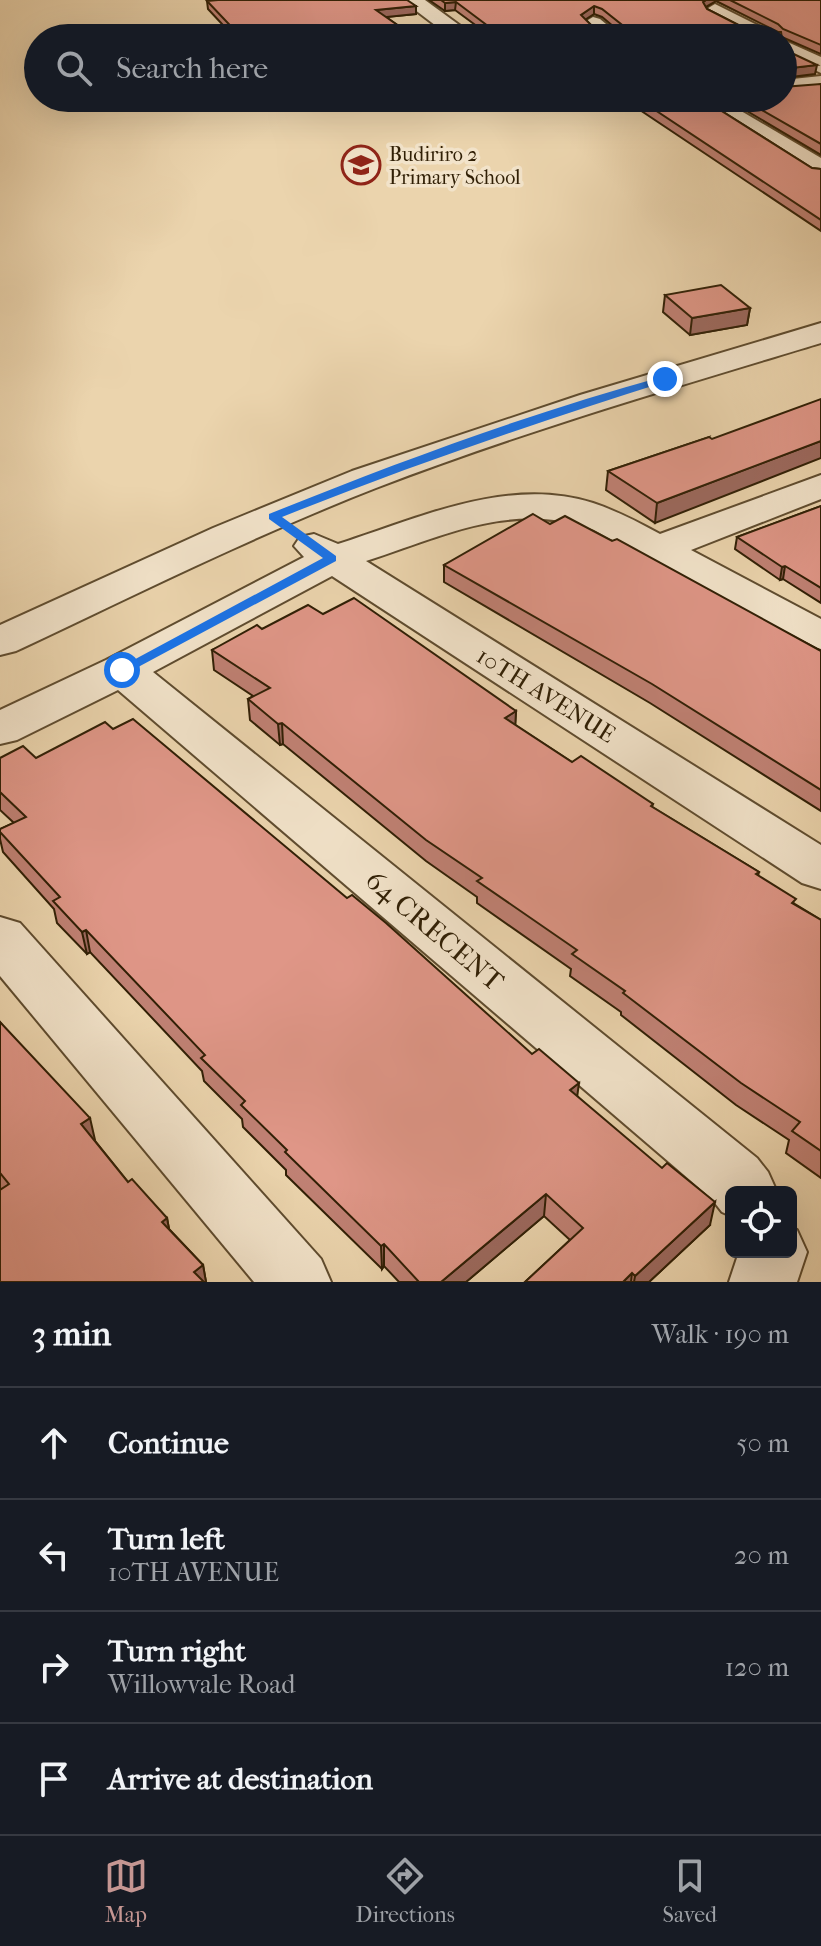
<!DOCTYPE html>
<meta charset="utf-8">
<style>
:root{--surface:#171b24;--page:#242831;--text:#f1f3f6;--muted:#9ea1a6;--line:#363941;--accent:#c59692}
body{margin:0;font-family:"IM FELL French Canon",serif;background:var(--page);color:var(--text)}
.controls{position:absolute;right:24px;bottom:24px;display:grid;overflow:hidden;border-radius:12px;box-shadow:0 8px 32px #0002}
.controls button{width:72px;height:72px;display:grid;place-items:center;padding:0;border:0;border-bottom:2px solid var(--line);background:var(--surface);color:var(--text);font:40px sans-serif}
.stop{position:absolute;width:24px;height:24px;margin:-18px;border:6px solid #1a73e8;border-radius:50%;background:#fff}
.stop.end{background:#1a73e8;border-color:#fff;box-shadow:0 2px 8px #0008}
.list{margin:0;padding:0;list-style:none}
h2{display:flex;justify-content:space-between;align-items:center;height:104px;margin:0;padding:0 32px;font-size:34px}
h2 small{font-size:26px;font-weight:400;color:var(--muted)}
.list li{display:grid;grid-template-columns:52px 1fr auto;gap:24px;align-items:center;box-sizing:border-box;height:112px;padding:0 32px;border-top:2px solid var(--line)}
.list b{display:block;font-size:30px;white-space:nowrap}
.list p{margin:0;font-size:26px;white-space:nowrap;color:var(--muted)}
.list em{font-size:26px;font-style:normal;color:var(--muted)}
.icon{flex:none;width:44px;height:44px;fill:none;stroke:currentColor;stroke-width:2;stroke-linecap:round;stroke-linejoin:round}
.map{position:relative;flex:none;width:821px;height:1282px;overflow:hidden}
.search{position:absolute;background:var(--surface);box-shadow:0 8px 32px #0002;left:24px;right:24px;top:24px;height:88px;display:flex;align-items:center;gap:20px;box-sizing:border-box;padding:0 28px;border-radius:44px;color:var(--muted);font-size:30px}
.sheet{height:552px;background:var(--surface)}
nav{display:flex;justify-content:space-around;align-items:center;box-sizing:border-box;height:112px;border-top:2px solid var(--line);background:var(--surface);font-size:22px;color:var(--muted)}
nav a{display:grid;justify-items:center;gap:4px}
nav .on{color:var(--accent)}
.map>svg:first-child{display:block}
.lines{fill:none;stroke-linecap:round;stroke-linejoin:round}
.minor-casing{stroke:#5f4c2f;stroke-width:4}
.minor{fill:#f2e3ca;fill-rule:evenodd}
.wall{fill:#c08174;stroke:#301f05;stroke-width:2;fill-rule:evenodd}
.shaded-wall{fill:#9c695e;stroke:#301f05;stroke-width:2}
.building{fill:#df9687;stroke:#301f05;stroke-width:2;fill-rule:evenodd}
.route{fill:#1a73e8}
.labels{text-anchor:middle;stroke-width:7;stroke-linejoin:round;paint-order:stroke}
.far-poi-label{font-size:20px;fill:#301f05;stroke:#f2e3ca;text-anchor:start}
.street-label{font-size:24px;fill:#301f05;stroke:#f2e3ca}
.near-street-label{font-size:28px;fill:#301f05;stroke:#f2e3ca}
</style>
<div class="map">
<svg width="821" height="1282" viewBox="0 0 821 1282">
<rect width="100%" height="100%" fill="#ebd4ad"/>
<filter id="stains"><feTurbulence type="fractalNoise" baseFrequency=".0025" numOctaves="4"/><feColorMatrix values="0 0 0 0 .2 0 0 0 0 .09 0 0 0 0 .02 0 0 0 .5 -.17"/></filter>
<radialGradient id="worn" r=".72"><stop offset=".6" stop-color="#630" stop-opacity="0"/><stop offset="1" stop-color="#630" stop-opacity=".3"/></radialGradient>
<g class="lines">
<defs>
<g id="minor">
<path d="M402,0h23l52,38h-25z"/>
<path d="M715,4l60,30 4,4h-27l-44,-24 -3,-4z"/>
<path d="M593,17l7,2 23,19h-24l-16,-15z"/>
<path d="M783,40l38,17v16l-38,-18z"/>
<path d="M821,76v14l-38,4v-14z"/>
<path d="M690,98h29l102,60v19l-9,-2z"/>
<path d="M821,323v20c-149,45 -300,89 -445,145 -123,48 -241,107 -360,163l-16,4v-30l213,-97 139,-57 228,-76z"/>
<path d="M821,475v24l-130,51 130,69v30l-15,-4 -212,-115c-81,-30 -151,6 -228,31l455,284v44l-19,-6 -470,-307 -179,96 604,486 11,14 9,20h-46v24l-9,-4 -11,-14 -593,-508 -101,50 -17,4v-34l106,-50 198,-103 -10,-11 6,-9 14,-3 24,10c81,-26 170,-68 255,-41 24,8 45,19 67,31z"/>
<path d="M0,917l20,6 301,336 10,23h-77l-254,-306z"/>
<path d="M791,1228l6,2 10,22 -10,30h-68l10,-30h52z"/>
</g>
</defs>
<use href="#minor" class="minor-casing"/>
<use href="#minor" class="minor"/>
</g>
<g class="wall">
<path d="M429,0h392v54l-39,-17 -289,1 -38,-28 -10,1zM716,1l62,31h-26l-45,-23 -1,-2zM594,14l8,3 18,15h-22l-13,-13z"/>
<path d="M207,1l209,13 -30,3 30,21h-181l-27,-29z"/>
<path d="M821,84v71l-96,-57h58z"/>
<path d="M622,98h79l111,70 9,1v62z"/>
<path d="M665,295l85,13 -3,17 -57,10 -27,-23z"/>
<path d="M709,437l-54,86 -49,-33 2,-19z"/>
<path d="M821,506v97l-38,-24 -3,1 -45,-31 2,-12z"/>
<path d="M550,524l62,17 209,110v160l-171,-108 -206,-121v-17z"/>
<path d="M323,614l193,97 -1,14 57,37 81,42 -1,3 107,65 -1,4 37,28 26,16v258l-35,-25 3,-13 -53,-35 -115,-90v-3l-51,-36 1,-7 -94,-66v-6l-51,-36 -143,-117 -3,1 -30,-25 -2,-21 5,-3 -39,-26 -2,-20 50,-21z"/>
<path d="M0,758h36l541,338 133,129 -61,57h-124l45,-42 -26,-24 -78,66h-67l-15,-16 -2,3 -96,-94v-5l-43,-43 -1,-8 -38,-38 -2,-10 -112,-119 -3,2 -30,-31 -3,-14 -51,-57 -3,-13v-10l14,-6 -14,-13z"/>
<path d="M0,1022l128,160 39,36 2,11 34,36 3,17h-206l1,-93 -1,-1z"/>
</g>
<g class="shaded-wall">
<path d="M706,0h10v1l-14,8 1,-7z"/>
<path d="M456,2l-1,8 -10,1v-8z"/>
<path d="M416,6v8l-39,4 -1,-8z"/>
<path d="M594,6v8l-14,9 1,-8z"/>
<path d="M582,31v7h-77z"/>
<path d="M817,65l-2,9 -32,4v-9z"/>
<path d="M750,308l-3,17 -57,10 2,-17z"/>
<path d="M821,441v17l-166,65 2,-20z"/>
<path d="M785,566l-2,13 -3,1 2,-13z"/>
<path d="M516,711l-1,21 -10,-14z"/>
<path d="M282,723l1,21 -3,1 -2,-21z"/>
<path d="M86,930l4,22 -3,2 -5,-22z"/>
<path d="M579,1083l-3,22 -6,-15z"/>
<path d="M90,1118l5,22 -10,6 -4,-22z"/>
<path d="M546,1194l-2,22 -78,66h-25z"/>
<path d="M715,1202l-5,23 -61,57h-15l1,-6z"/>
<path d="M167,1218l4,22 -9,-18z"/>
<path d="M384,1244v22l-2,3 -1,-23z"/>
<path d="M203,1265l3,17h-10l-2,-10z"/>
<path d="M632,1273l-1,9h-8z"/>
</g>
<g class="building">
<path d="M218,0h189l9,6 -40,4 40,28h-174l-35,-37z"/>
<path d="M441,0h265l-3,2 4,7 45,23h29l1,6h-204l4,-7 -78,7 -48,-36 -11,1zM594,6l8,3 24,19v4h-28l-17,-17z"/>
<path d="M730,0h91v45l-38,-16 -5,-5z"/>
<path d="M783,49l34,16 -34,4z"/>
<path d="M821,84v60l-80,-46h42v-11z"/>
<path d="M637,98h64l111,70 9,1v51z"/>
<path d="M721,285l29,23 -58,10 -27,-23z"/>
<path d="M821,399v42l-164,62 -49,-32 101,-34 3,2z"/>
<path d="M821,506v82l-36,-22 -3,1 -45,-30z"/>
<path d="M533,514l17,10 15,-8 47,25 5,-2 204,112v139l-169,-106 -208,-119z"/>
<path d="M354,598l162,113 -11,7 67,44 9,-6 72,48 -2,2 108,66 -3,2 40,25 -4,4 29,17v231l-29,-20 8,-9 -59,-39 -118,-90 2,-2 -53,-37 5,-4 -100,-69 5,-3 -56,-38 -144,-117 -4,1 -30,-25 22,-11 -58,-38 45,-25 5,4 46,-24 15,9z"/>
<path d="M133,719l214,179 5,-3 34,28 146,131 7,-5 40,34 -9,7 92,78 5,-5 48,39 -80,74 -3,-3 -9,9h-98l58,-54 -37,-34 -105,88h-22l-35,-38 -3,2 -96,-94 2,-2 -46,-45 4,-4 -44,-43 4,-3 -119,-125 -4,2 -29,-31 7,-4 -60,-65v-3l26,-12 -26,-25v-34l23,-12 13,12 69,-36 8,7z"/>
<path d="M0,1022l90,96 -9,6 47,58 4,-3 35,39 -5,4 41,43 -9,7 10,10h-204v-92l9,-6 -9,-11z"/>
</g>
<path class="route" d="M665,376l5,3 -2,2c-130,41 -259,85 -386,136l54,39v5l-209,112 -12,-3 208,-112 -54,-39v-5c129,-52 261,-101 396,-138z"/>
<defs>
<symbol id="school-ring" viewBox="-11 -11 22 22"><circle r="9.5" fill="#f2e3ca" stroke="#8f2418" stroke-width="1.5"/><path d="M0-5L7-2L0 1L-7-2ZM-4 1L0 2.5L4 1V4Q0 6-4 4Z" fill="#8f2418"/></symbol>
</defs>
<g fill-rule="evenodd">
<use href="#school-ring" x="339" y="143" width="44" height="44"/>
</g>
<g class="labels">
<g class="far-poi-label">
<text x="389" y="161">Budiriro 2<tspan x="389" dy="23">Primary School</tspan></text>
</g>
<g class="street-label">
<text transform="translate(546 695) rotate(32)" y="8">10TH AVENUE</text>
</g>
<g class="near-street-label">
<text transform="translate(435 930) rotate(40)" y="10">64 CRECENT</text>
</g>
</g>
<rect width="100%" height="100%" filter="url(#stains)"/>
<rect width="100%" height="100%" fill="url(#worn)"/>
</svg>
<div class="controls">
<button><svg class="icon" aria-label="locate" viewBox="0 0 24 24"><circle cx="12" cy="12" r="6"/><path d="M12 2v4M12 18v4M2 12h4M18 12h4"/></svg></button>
</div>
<div class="stop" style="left:122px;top:670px"></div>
<div class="stop end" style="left:665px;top:379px"></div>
<div class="search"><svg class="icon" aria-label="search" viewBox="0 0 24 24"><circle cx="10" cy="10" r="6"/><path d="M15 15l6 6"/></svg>Search here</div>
</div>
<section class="sheet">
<h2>3 min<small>Walk · 190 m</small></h2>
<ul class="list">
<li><svg class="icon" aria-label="ahead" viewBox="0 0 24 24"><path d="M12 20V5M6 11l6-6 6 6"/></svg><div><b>Continue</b></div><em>50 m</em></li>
<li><svg class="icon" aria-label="left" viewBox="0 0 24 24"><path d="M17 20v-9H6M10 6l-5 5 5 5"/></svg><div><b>Turn left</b><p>10TH AVENUE</p></div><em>20 m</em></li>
<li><svg class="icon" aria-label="right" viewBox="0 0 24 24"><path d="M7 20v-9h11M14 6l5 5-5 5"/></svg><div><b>Turn right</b><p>Willowvale Road</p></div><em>120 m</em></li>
<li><svg class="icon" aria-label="arrive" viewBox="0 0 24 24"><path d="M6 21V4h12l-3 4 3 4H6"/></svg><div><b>Arrive at destination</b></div></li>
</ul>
</section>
<nav>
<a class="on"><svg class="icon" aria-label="map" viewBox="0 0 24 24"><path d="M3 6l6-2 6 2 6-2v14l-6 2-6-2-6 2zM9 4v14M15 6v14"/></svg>Map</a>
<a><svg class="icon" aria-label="directions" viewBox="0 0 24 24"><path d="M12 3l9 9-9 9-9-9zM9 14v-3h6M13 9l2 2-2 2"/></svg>Directions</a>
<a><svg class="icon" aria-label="saved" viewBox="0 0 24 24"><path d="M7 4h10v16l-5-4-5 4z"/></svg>Saved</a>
</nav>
